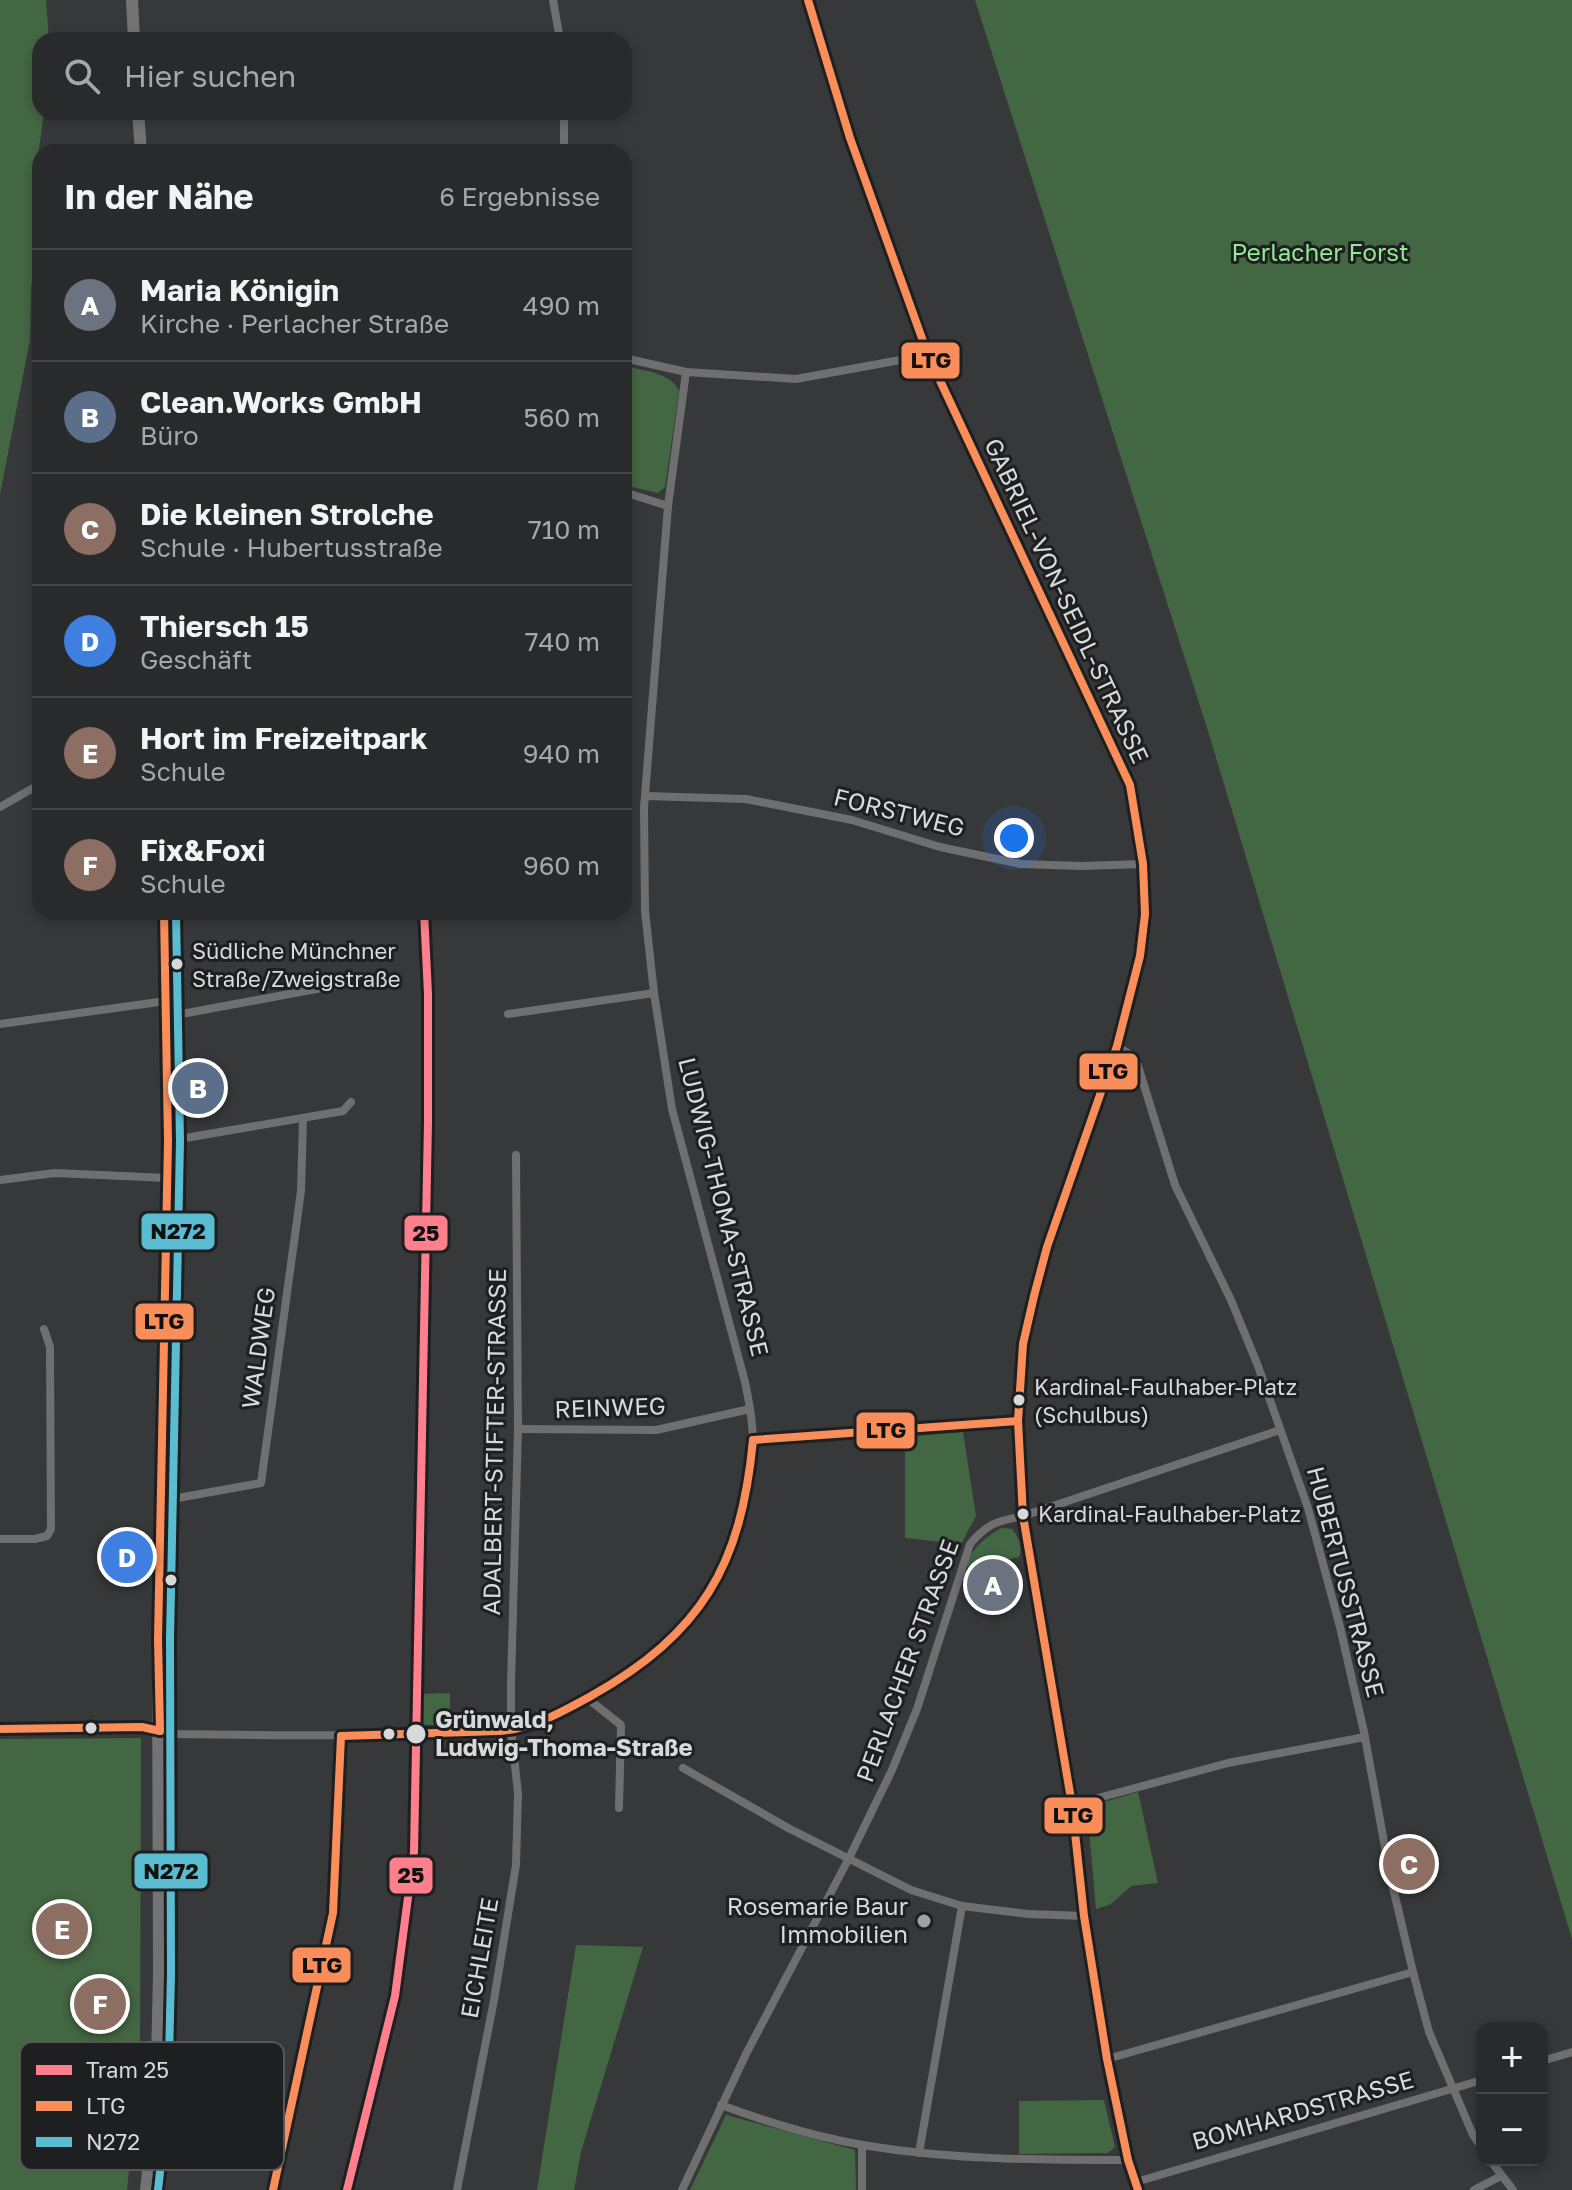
<!DOCTYPE html>
<html lang="de">
<meta charset="utf-8">
<style>
:root{--surface:#292a2b;--page:#353637;--text:#f1f3f6;--muted:#a5a7a9;--line:#454647;--accent:#1a73e8}
body{margin:0;font-family:"Golos Text",sans-serif;background:var(--page);color:var(--text)}
.controls{position:absolute;right:24px;bottom:24px;display:grid;overflow:hidden;border-radius:16px;box-shadow:0 4px 12px #0003}
.controls button{width:72px;height:72px;display:grid;place-items:center;padding:0;border:0;border-bottom:2px solid var(--line);background:var(--surface);color:var(--text);font:40px sans-serif}
.you{position:absolute;left:1014px;top:838px;width:28px;height:28px;margin:-20px;border:6px solid #fff;border-radius:50%;background:#1a73e8;box-shadow:0 0 0 12px #1a73e833}
.badge{display:grid;place-items:center;width:52px;height:52px;border-radius:50%;background:var(--accent);color:#fff;font-size:26px;font-weight:700}
.pin{position:absolute;translate:-50% -50%;border:4px solid #fff;box-shadow:0 2px 8px #0006}
.list{margin:0;padding:0;list-style:none}
h2{display:flex;justify-content:space-between;align-items:center;height:104px;margin:0;padding:0 32px;font-size:34px}
h2 small{font-size:26px;font-weight:400;color:var(--muted)}
.list li{display:grid;grid-template-columns:52px 1fr auto;gap:24px;align-items:center;box-sizing:border-box;height:112px;padding:0 32px;border-top:2px solid var(--line)}
.list b{display:block;font-size:30px;white-space:nowrap}
.list p{margin:0;font-size:26px;white-space:nowrap;color:var(--muted)}
.list em{font-size:26px;font-style:normal;color:var(--muted)}
.icon{flex:none;width:44px;height:44px;fill:none;stroke:currentColor;stroke-width:2;stroke-linecap:round;stroke-linejoin:round}
.map{position:relative;flex:none;width:1572px;height:2190px;overflow:hidden}
.search{position:absolute;background:var(--surface);box-shadow:0 4px 12px #0003;left:32px;top:32px;width:600px;height:88px;display:flex;align-items:center;gap:20px;box-sizing:border-box;padding:0 28px;border-radius:24px;color:var(--muted);font-size:30px}
.panel{position:absolute;background:var(--surface);box-shadow:0 4px 12px #0003;left:32px;top:144px;width:600px;height:776px;border-radius:24px}
.map>svg:first-child{display:block}
.green{fill:#446743}
.lines{fill:none;stroke-linecap:round;stroke-linejoin:round}
.street{stroke:#706f70;stroke-width:8}
.secondary{stroke:#727372;stroke-width:12}
.bus-1-casing{stroke:#1e1f20;stroke-width:14}
.bus-2-casing{stroke:#1e1f20;stroke-width:14}
.bus-1{stroke:#fa8e5a;stroke-width:8}
.bus-2{stroke:#5abcd0;stroke-width:8}
.tram-1-casing{stroke:#1e1f20;stroke-width:14}
.tram-1{stroke:#ff808c;stroke-width:8}
.bus-dot{fill:#d8d9db;stroke:#1e1f20;stroke-width:3}
.poi-dot{fill:#a0a1a2;stroke:#1e1f20;stroke-width:3}
.labels{text-anchor:middle;stroke-width:6;stroke-linejoin:round;paint-order:stroke}
.bus-label{font-size:22px;fill:#d8d9db;stroke:#1e1f20;text-anchor:start}
.park-label{font-size:24px;fill:#92ea90;stroke:#1e1f20}
.street-label{font-size:24px;fill:#d8d9db;stroke:#1e1f20}
.stop-label{font-size:24px;font-weight:bold;fill:#d8d9db;stroke:#1e1f20;text-anchor:start}
.poi-label{font-size:24px;fill:#d8d9db;stroke:#1e1f20;text-anchor:end}
.key{fill:#1e1f20;stroke:#565758;stroke-width:2}
.key-label{font-size:22px;fill:#d8d9db}
.line-badge{stroke:#1e1f20;stroke-width:3}
.pale-badge-label{font-size:22px;text-anchor:middle;font-weight:bold;fill:#111}
</style>
<div class="map">
<svg width="1572" height="2190" viewBox="0 0 1572 2190">
<rect width="100%" height="100%" fill="#373839"/>
<g class="green">
<path d="M0,0h46l3,40h-9v72h4l-7,51 3,50 -9,76 -1,51 -30,154z"/>
<path d="M975,0h597v1939l-364,-1208z"/>
<path d="M624,366c19,5 47,6 55,25l-14,96 -7,6 -34,-8z"/>
<path d="M963,1432l13,84 -15,28 -56,-6v-101z"/>
<path d="M1001,1528l11,1c6,7 11,19 7,28l-50,11 -3,-4c7,-17 20,-27 35,-36z"/>
<path d="M450,1693v31l-29,1v-31z"/>
<path d="M141,1738l-1,326 -13,126h-127v-451z"/>
<path d="M1138,1792l20,91 -27,3 -20,18 -15,5 -9,-102z"/>
<path d="M576,1945l67,2 -62,205 -7,38h-37z"/>
<path d="M1104,2100l11,47 -7,6 -89,1v-53z"/>
<path d="M726,2115l129,35 1,40h-166z"/>
</g>
<g class="lines">
<g class="street">
<path d="M553,0l7,40"/>
<path d="M808,0l42,138 78,217 202,430 13,79 2,50 -5,42 -23,90 -70,201 -13,49 -11,48 -5,77 5,95 49,289 12,111 23,143 21,101 10,30"/>
<path d="M564,112v40"/>
<path d="M624,358l62,14 -18,134 -44,-14"/>
<path d="M686,372l110,7 132,-24"/>
<path d="M645,796l101,3 106,21 88,27 81,17 60,2 62,-2"/>
<path d="M0,807l40,-23"/>
<path d="M508,1014l146,-21"/>
<path d="M166,1017l182,-34"/>
<path d="M0,1024l166,-23"/>
<path d="M1117,1046l11,7 10,13 37,119 56,115 27,66 50,142 32,119 24,105 26,143 23,97 16,60 44,103 9,13"/>
<path d="M168,1141l175,-30 8,-9"/>
<path d="M0,1180l55,-7 112,5"/>
<path d="M518,1429l138,1 94,-21"/>
<path d="M753,1440l265,-19"/>
<path d="M161,1501l100,-18 40,-292 2,-73"/>
<path d="M0,1539h35l12,-3 4,-7 -1,-182 -6,-18"/>
<path d="M587,1698l34,27 -2,83"/>
<path d="M0,1729l147,-2 25,7c74,1 149,2 224,1 37,0 78,1 115,-5 37,-7 72,-28 104,-48 15,-10 31,-20 44,-31 61,-53 94,-130 94,-209 0,-20 -4,-41 -8,-60l-73,-273 -18,-116 -9,-82 -1,-103 24,-302"/>
<path d="M683,1768l107,61 121,61 51,16 66,8 56,2"/>
<path d="M1072,1805l156,-42 137,-26"/>
<path d="M1107,2059l306,-87"/>
<path d="M1542,2061l30,-9"/>
<path d="M721,2105c46,17 94,32 142,40 88,15 177,15 265,15"/>
<path d="M154,2130l129,11"/>
<path d="M862,2145v45"/>
<path d="M919,2153l43,-247"/>
<path d="M1490,2160l23,30"/>
<path d="M1136,2182l346,-102"/>
<path d="M273,2190l60,-277 8,-177"/>
<path d="M457,2190l37,-190 22,-135 2,-72 -7,-63v-46l7,-255 -2,-274"/>
<path d="M682,2190l64,-136 103,-196 43,-88 25,-61 53,-165c18,-21 27,-23 53,-28l257,-86"/>
<path d="M1474,2190l27,-14"/>
</g>
<g class="secondary">
<path d="M132,0l2,40"/>
<path d="M138,112l3,40"/>
<path d="M146,2190l10,-89 3,-127 -1,-335 10,-498 -4,-229"/>
</g>
<defs>
<g id="bus-1">
<path d="M808,0l42,138 78,217 202,430 13,79 2,50 -5,42 -23,90 -70,201 -13,49 -11,48 -5,77 5,95 49,289 12,111 23,143 21,101 10,30"/>
<path d="M753,1440l265,-19"/>
<path d="M0,1729l142,-2 18,4"/>
<path d="M160,1731l-2,-92 10,-498 -4,-229"/>
<path d="M341,1736l158,-5c33,-2 63,-19 92,-35 111,-63 150,-130 162,-256"/>
<path d="M273,2190l60,-277 8,-177"/>
</g>
<path id="bus-2" d="M158,2190l10,-89 3,-127 -1,-335 10,-498 -4,-229"/>
</defs>
<use href="#bus-1" class="bus-1-casing"/>
<use href="#bus-2" class="bus-2-casing"/>
<use href="#bus-1" class="bus-1"/>
<use href="#bus-2" class="bus-2"/>
<defs>
<path id="tram-1" d="M347,2190l48,-194 19,-144 14,-731v-127l-4,-82"/>
</defs>
<use href="#tram-1" class="tram-1-casing"/>
<use href="#tram-1" class="tram-1"/>
</g>
<g class="bus-dot">
<circle cx="177" cy="964" r="7"/>
<circle cx="1019" cy="1400" r="7"/>
<circle cx="1023" cy="1514" r="7"/>
<circle cx="171" cy="1580" r="7"/>
<circle cx="91" cy="1728" r="7"/>
<circle cx="389" cy="1734" r="7"/>
<circle cx="416" cy="1734" r="11"/>
</g>
<circle class="poi-dot" cx="924" cy="1921" r="8"/>
<g class="labels">
<g class="bus-label">
<text x="192" y="959">Südliche Münchner<tspan x="192" dy="28">Straße/Zweigstraße</tspan></text>
<text x="1034" y="1395">Kardinal-Faulhaber-Platz<tspan x="1034" dy="28">(Schulbus)</tspan></text>
<text x="1038" y="1522">Kardinal-Faulhaber-Platz</text>
</g>
<g class="park-label">
<text x="1320" y="261">Perlacher Forst</text>
</g>
<g class="street-label">
<text transform="translate(1066 601) rotate(65)" y="8">GABRIEL-VON-SEIDL-STRASSE</text>
<text transform="translate(899 813) rotate(14)" y="8">FORSTWEG</text>
<text transform="translate(723 1207) rotate(76)" y="8">LUDWIG-THOMA-STRASSE</text>
<text transform="translate(259 1348) rotate(-82)" y="8">WALDWEG</text>
<text transform="translate(610 1408) rotate(-2)" y="8">REINWEG</text>
<text transform="translate(495 1442) rotate(-89)" y="8">ADALBERT-STIFTER-STRASSE</text>
<text transform="translate(1345 1582) rotate(75)" y="8">HUBERTUSSTRASSE</text>
<text transform="translate(908 1661) rotate(-70)" y="8">PERLACHER STRASSE</text>
<text transform="translate(480 1958) rotate(-80)" y="8">EICHLEITE</text>
<text transform="translate(1303 2111) rotate(-16)" y="8">BOMHARDSTRASSE</text>
</g>
<g class="stop-label">
<text x="435" y="1728">Grünwald,<tspan x="435" dy="28">Ludwig-Thoma-Straße</tspan></text>
</g>
<g class="poi-label">
<text x="908" y="1915">Rosemarie Baur<tspan x="908" dy="28">Immobilien</tspan></text>
</g>
</g>
<rect x="20" y="2042" width="264" height="128" rx="12" class="key"/>
<rect x="36" y="2065" width="36" height="10" fill="#ff808c"/>
<rect x="36" y="2101" width="36" height="10" fill="#fa8e5a"/>
<rect x="36" y="2137" width="36" height="10" fill="#5abcd0"/>
<g class="key-label">
<text x="86" y="2078">Tram 25</text>
<text x="86" y="2114">LTG</text>
<text x="86" y="2150">N272</text>
</g>
<g class="line-badge">
<rect x="900" y="341" width="61" height="39" rx="8" fill="#fa8e5a"/>
<rect x="1078" y="1052" width="61" height="39" rx="8" fill="#fa8e5a"/>
<rect x="140" y="1212" width="76" height="39" rx="8" fill="#5abcd0"/>
<rect x="403" y="1214" width="46" height="38" rx="8" fill="#ff808c"/>
<rect x="134" y="1302" width="61" height="39" rx="8" fill="#fa8e5a"/>
<rect x="855" y="1411" width="61" height="39" rx="8" fill="#fa8e5a"/>
<rect x="1043" y="1796" width="61" height="39" rx="8" fill="#fa8e5a"/>
<rect x="133" y="1852" width="76" height="38" rx="8" fill="#5abcd0"/>
<rect x="388" y="1856" width="46" height="39" rx="8" fill="#ff808c"/>
<rect x="291" y="1946" width="61" height="38" rx="8" fill="#fa8e5a"/>
</g>
<g class="pale-badge-label">
<text x="931" y="368">LTG</text>
<text x="1108" y="1079">LTG</text>
<text x="178" y="1239">N272</text>
<text x="426" y="1241">25</text>
<text x="164" y="1329">LTG</text>
<text x="886" y="1438">LTG</text>
<text x="1073" y="1823">LTG</text>
<text x="171" y="1879">N272</text>
<text x="411" y="1883">25</text>
<text x="322" y="1973">LTG</text>
</g>
</svg>
<div class="controls">
<button>+</button>
<button>−</button>
</div>
<div class="you"></div>
<div class="pin badge" style="left:993px;top:1585px;background:#6b7280">A</div>
<div class="pin badge" style="left:198px;top:1088px;background:#5c6f8a">B</div>
<div class="pin badge" style="left:1409px;top:1864px;background:#8d6e63">C</div>
<div class="pin badge" style="left:127px;top:1557px;background:#3f7fe0">D</div>
<div class="pin badge" style="left:62px;top:1929px;background:#8d6e63">E</div>
<div class="pin badge" style="left:100px;top:2004px;background:#8d6e63">F</div>
<div class="search"><svg class="icon" aria-label="search" viewBox="0 0 24 24"><circle cx="10" cy="10" r="6"/><path d="M15 15l6 6"/></svg>Hier suchen</div>
<section class="panel">
<h2>In der Nähe<small>6 Ergebnisse</small></h2>
<ul class="list">
<li><span class="badge" style="background:#6b7280">A</span><div><b>Maria Königin</b><p>Kirche · Perlacher Straße</p></div><em>490 m</em></li>
<li><span class="badge" style="background:#5c6f8a">B</span><div><b>Clean.Works GmbH</b><p>Büro</p></div><em>560 m</em></li>
<li><span class="badge" style="background:#8d6e63">C</span><div><b>Die kleinen Strolche</b><p>Schule · Hubertusstraße</p></div><em>710 m</em></li>
<li><span class="badge" style="background:#3f7fe0">D</span><div><b>Thiersch 15</b><p>Geschäft</p></div><em>740 m</em></li>
<li><span class="badge" style="background:#8d6e63">E</span><div><b>Hort im Freizeitpark</b><p>Schule</p></div><em>940 m</em></li>
<li><span class="badge" style="background:#8d6e63">F</span><div><b>Fix&amp;Foxi</b><p>Schule</p></div><em>960 m</em></li>
</ul>
</section>
</div>
